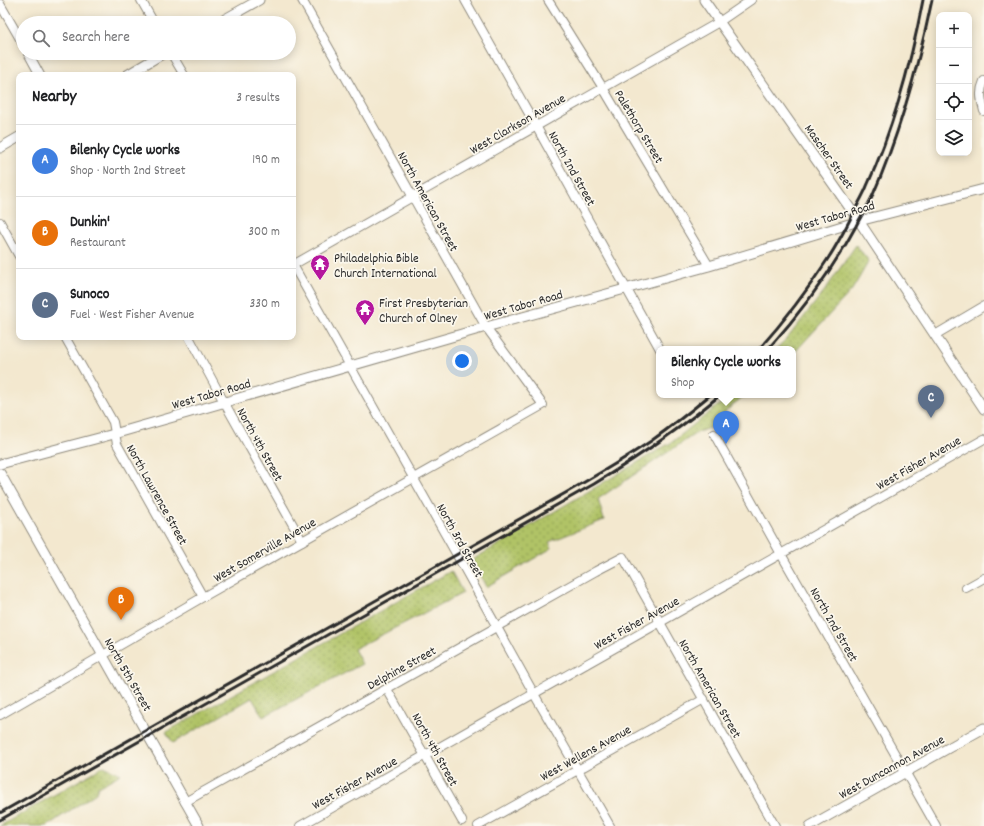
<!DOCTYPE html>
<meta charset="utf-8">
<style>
:root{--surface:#fff;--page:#f6f6f6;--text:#202124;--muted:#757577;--line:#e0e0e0;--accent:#b5179e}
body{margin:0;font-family:Dekko,sans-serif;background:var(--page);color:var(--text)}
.controls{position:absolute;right:12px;top:12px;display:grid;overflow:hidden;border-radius:8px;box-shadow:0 2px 10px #0003}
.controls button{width:36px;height:36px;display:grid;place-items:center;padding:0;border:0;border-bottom:1px solid var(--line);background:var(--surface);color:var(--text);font:20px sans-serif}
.you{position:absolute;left:462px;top:361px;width:14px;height:14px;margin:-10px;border:3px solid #fff;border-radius:50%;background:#1a73e8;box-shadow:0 0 0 6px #1a73e833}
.badge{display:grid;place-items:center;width:26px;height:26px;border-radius:50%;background:var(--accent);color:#fff;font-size:13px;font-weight:700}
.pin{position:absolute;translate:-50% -33px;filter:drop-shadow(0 1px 2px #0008)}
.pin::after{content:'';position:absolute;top:21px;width:14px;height:12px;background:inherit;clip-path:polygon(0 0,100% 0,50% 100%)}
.popup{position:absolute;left:656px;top:346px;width:140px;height:52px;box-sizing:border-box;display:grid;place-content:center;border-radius:8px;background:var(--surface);filter:drop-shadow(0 1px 3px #0005);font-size:13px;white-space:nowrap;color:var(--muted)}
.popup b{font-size:15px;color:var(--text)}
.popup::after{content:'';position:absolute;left:50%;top:100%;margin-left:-8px;border:8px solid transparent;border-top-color:var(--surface)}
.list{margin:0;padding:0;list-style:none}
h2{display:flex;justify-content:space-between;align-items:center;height:52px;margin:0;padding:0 16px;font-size:17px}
h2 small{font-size:13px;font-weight:400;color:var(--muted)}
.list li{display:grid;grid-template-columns:26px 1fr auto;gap:12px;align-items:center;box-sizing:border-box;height:72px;padding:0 16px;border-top:1px solid var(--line)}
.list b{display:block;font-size:15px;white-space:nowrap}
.list p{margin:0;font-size:13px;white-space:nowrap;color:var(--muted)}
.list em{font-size:13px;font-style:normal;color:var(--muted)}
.icon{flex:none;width:22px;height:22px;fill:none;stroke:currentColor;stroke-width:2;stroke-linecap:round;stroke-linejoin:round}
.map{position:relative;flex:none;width:984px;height:826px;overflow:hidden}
.search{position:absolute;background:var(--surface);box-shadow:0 2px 10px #0003;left:16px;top:16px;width:280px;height:44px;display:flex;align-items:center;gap:10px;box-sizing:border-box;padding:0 14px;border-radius:22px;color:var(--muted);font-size:15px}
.panel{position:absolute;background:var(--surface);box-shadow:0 2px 10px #0003;left:16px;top:72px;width:280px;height:268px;border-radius:8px}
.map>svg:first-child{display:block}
.grass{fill:url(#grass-dots);stroke:#6e7748}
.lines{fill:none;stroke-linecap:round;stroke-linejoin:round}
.minor-casing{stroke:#8f8a7d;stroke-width:10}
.tertiary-casing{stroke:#8f8a7d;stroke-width:11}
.minor{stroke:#fff;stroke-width:8}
.tertiary{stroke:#fff;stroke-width:9}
.rail{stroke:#2b2b2b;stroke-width:3}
.labels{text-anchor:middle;stroke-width:3.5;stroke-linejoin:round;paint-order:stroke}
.street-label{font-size:13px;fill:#2b2b2b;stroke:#fbf7ec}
.poi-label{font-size:13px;fill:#2b2b2b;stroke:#fbf7ec;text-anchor:start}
</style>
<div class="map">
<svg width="984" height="826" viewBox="0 0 984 826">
<defs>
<pattern id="grass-dots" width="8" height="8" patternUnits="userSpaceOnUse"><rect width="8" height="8" fill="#b0c366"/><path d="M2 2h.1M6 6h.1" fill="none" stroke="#8f9f54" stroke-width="1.8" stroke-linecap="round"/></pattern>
</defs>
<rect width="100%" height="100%" fill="#fbf7ec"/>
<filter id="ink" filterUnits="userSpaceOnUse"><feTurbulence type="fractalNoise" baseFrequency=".025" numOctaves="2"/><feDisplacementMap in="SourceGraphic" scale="8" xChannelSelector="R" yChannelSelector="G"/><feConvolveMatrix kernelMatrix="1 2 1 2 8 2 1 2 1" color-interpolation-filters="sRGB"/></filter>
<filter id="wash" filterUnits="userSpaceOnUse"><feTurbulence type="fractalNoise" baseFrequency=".012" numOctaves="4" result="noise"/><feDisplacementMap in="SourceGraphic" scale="16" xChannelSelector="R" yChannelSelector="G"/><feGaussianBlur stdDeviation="0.9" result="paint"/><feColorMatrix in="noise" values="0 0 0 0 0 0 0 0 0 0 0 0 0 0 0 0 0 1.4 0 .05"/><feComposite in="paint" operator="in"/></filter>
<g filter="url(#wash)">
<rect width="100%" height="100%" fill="#f3e8cf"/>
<g class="grass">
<path d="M856,245l13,16 -17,29 -59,64v-5h-17l13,-13 36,-46z"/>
<path d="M731,395h19l-9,3 -15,13 -11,15 -17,6 -100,67 6,21 -55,22 3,6 -66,39 -14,-27 200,-118z"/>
<path d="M451,571l12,22 -109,56 8,15 -99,53 -11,-19 -79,45 -7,-11z"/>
<path d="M104,766l17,8 -23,13 -2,6 -49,33h-47z"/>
</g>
</g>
<g filter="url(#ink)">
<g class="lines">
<defs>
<g id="minor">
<path d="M141,0l13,23"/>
<path d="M465,0l71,126 124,223"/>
<path d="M548,0l55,88 106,178"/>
<path d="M0,4l23,40"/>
<path d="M28,53l12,22"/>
<path d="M171,53l13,22"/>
<path d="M984,81c-5,11 -3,18 0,30"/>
<path d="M0,222l19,34"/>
<path d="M293,265l169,299 72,130 22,38 54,94"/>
<path d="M293,265l426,-243 32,-22"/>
<path d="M935,335l49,-29"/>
<path d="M65,337l48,85 4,22 86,153"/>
<path d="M189,337l35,65 78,139"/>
<path d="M714,434l67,120 155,272"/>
<path d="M966,588l18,-10"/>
<path d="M387,689l75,132"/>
<path d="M0,715l203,-118 340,-192 -57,-78 -184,-327"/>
<path d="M185,802l411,-231 27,-14 152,269"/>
<path d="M300,826l684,-387"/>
<path d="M478,826l226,-127"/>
</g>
<g id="tertiary">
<path d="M704,0l155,221 125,188"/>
<path d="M218,23l41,-23"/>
<path d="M127,75l37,-22"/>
<path d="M0,148l19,-11"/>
<path d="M0,464l114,-30 372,-107 223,-61 150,-45 125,-32"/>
<path d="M0,473l199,353"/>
<path d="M810,826l174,-98"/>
</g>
</defs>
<use href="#minor" class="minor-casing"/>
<use href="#tertiary" class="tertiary-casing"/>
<use href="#minor" class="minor"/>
<use href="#tertiary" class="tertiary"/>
<g class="rail">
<path d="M759,349c25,-28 48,-58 68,-89 11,-16 19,-33 28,-50 4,-8 9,-16 12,-24 27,-59 44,-123 56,-186"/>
<path d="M768,349c34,-38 64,-78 88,-123 5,-10 11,-19 16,-29 28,-63 46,-130 60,-197"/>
<path d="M0,813c144,-82 288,-164 433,-245 30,-17 60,-34 90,-51 43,-24 88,-49 128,-76 21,-15 40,-30 59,-46"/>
<path d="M0,820l594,-336c44,-27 87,-55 126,-89"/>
</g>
</g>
</g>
<defs>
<symbol id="temple-pin" viewBox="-11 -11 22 30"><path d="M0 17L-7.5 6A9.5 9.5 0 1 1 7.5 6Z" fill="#b5179e" stroke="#fbf7ec"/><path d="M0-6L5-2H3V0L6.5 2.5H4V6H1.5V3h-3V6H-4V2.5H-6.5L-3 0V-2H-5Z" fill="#fff"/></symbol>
</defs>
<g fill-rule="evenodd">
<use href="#temple-pin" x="309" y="253" width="22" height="30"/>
<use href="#temple-pin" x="354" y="298" width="22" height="30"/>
</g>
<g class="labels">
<g class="street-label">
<text transform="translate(517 123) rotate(-30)" y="5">West Clarkson Avenue</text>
<text transform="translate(640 126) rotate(59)" y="5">Palethorp Street</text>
<text transform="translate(830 156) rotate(55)" y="5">Mascher Street</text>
<text transform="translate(573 168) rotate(61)" y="5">North 2nd Street</text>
<text transform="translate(429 201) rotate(61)" y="5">North American Street</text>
<text transform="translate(835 215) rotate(-16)" y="5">West Tabor Road</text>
<text transform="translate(523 304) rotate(-16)" y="5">West Tabor Road</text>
<text transform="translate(211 393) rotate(-16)" y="5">West Tabor Road</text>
<text transform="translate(261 444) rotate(61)" y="5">North 4th Street</text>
<text transform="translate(918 462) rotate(-30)" y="5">West Fisher Avenue</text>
<text transform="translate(158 494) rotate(61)" y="5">North Lawrence Street</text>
<text transform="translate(461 540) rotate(61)" y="5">North 3rd Street</text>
<text transform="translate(264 549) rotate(-30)" y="5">West Somerville Avenue</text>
<text transform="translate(636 622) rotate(-29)" y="5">West Fisher Avenue</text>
<text transform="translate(835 624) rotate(60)" y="5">North 2nd Street</text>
<text transform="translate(401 667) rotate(-29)" y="5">Delphine Street</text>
<text transform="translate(129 674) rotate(60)" y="5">North 5th Street</text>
<text transform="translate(711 688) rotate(60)" y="5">North American Street</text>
<text transform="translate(436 749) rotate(61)" y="5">North 4th Street</text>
<text transform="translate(585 752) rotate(-29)" y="5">West Wellens Avenue</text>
<text transform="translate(891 766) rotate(-29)" y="5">West Duncannon Avenue</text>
<text transform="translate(354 782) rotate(-29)" y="5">West Fisher Avenue</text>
</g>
<g class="poi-label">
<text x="334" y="262">Philadelphia Bible<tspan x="334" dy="15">Church International</tspan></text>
<text x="379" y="307">First Presbyterian<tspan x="379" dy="15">Church of Olney</tspan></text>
</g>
</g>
</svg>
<div class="controls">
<button>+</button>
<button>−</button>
<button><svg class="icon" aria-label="locate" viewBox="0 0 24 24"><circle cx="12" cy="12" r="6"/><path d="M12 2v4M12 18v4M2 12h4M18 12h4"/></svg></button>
<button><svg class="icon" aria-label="layers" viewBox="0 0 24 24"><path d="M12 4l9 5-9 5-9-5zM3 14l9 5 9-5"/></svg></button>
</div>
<div class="you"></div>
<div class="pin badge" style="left:726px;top:444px;background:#3f7fe0">A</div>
<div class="popup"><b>Bilenky Cycle works</b>Shop</div>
<div class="pin badge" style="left:121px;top:620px;background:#e8710a">B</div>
<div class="pin badge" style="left:931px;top:418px;background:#5c6f8a">C</div>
<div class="search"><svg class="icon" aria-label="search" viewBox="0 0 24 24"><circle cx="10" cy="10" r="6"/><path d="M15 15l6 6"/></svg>Search here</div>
<section class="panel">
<h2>Nearby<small>3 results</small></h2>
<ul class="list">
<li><span class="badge" style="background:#3f7fe0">A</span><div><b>Bilenky Cycle works</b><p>Shop · North 2nd Street</p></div><em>190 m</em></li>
<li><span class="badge" style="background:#e8710a">B</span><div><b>Dunkin'</b><p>Restaurant</p></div><em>300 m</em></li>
<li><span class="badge" style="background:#5c6f8a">C</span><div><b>Sunoco</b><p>Fuel · West Fisher Avenue</p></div><em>330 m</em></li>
</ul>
</section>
</div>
